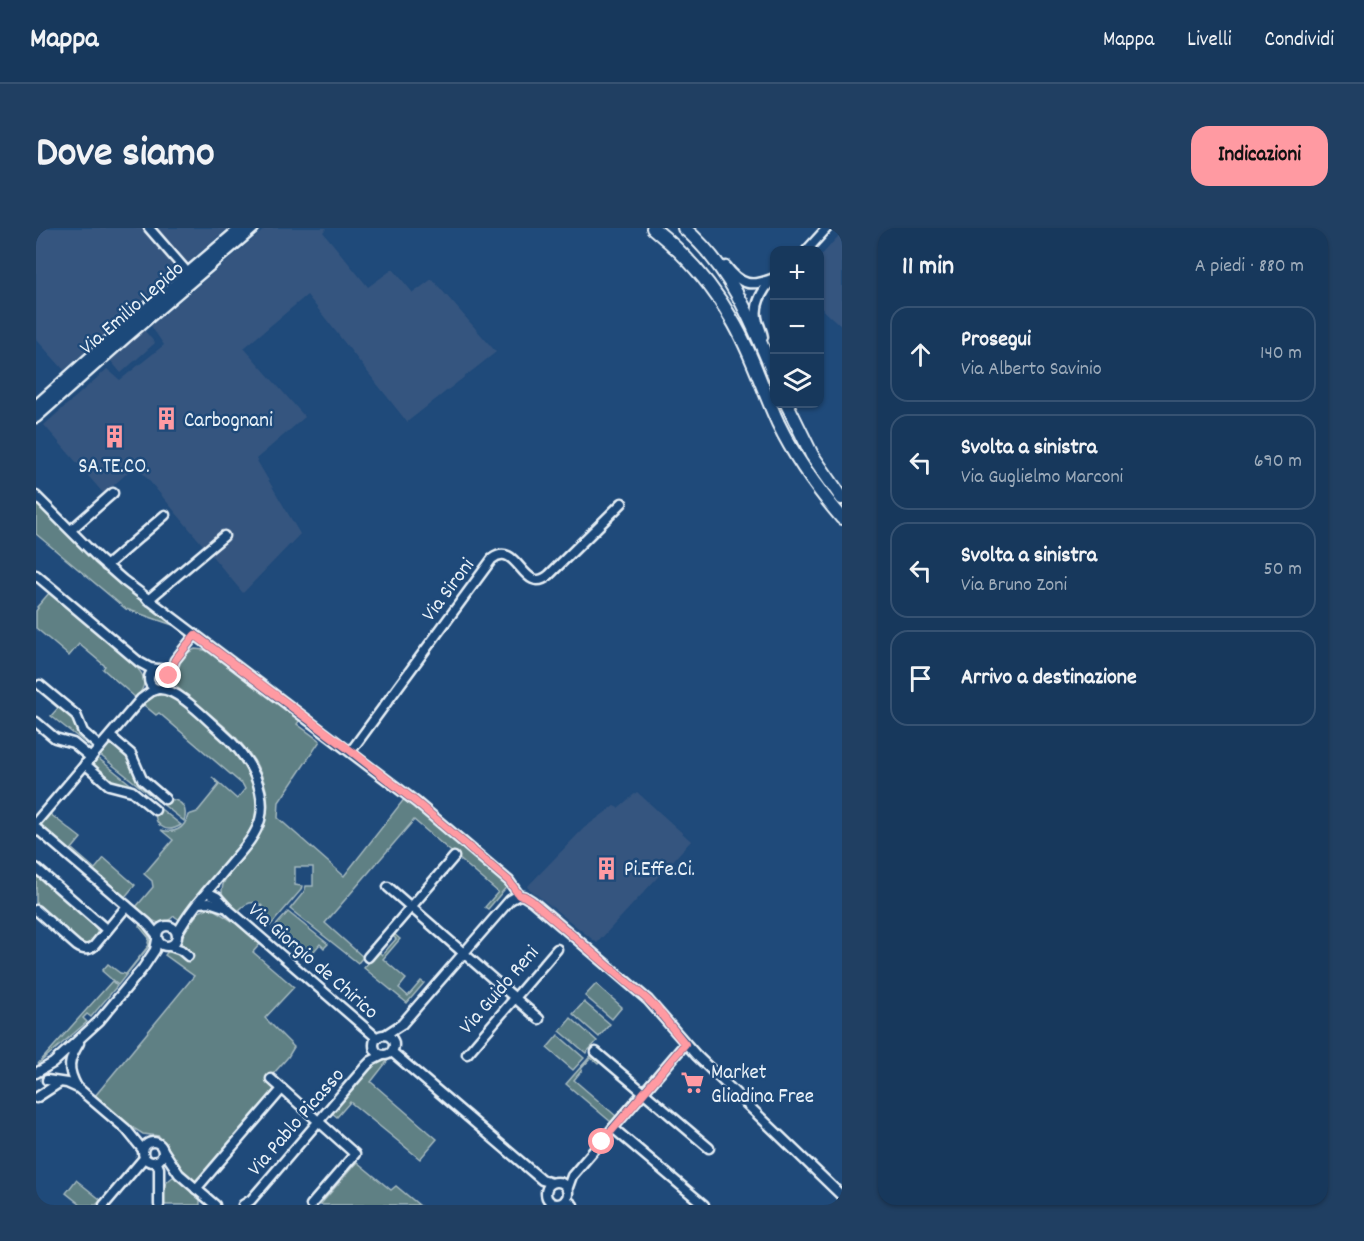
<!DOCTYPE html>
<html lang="it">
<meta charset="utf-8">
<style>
:root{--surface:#17385c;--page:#203f62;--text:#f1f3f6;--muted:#9eacbb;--line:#365272;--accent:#ff9aa2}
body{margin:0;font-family:Dekko,sans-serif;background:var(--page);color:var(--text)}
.controls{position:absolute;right:18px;top:18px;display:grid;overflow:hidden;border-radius:12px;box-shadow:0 2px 4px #0004}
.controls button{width:54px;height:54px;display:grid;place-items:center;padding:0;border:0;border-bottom:2px solid var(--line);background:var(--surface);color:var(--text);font:30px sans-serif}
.stop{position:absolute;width:18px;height:18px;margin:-14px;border:4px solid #ff9aa2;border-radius:50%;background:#fff}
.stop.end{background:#ff9aa2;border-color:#fff;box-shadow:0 2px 6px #0008}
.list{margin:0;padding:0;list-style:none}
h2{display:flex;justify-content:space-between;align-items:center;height:78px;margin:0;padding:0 24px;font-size:26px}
h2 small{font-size:20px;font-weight:400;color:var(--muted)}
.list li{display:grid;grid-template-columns:39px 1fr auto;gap:18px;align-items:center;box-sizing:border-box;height:96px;margin:0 12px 12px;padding:0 12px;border:2px solid var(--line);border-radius:18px}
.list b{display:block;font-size:22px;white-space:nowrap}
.list p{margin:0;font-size:20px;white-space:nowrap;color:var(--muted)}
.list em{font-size:20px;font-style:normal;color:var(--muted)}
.icon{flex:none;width:33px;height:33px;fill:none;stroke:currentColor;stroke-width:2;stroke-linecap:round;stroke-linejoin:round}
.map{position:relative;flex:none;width:806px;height:977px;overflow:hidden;border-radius:18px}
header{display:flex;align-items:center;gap:36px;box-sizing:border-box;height:84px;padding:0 30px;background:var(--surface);border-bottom:2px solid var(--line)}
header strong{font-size:28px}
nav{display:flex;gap:33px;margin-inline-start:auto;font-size:21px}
.intro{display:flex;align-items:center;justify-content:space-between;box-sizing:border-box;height:144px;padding:0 36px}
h1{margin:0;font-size:42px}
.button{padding:15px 27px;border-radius:18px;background:var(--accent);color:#111;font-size:21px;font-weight:700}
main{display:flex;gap:36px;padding:0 36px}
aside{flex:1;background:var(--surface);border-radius:18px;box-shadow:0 2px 4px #0004}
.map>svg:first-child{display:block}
.built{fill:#35557f}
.green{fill:#5f8084;stroke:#a4b8be;stroke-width:1.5}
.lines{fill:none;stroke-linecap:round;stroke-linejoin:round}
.minor-casing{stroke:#e8f1f8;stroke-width:13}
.major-casing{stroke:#e8f1f8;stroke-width:15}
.highway-casing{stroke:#e8f1f8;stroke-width:16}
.minor{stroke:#1f4a7a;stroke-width:8}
.major{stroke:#1f4a7a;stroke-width:10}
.highway{stroke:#1f4a7a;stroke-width:12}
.route{stroke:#ff9aa2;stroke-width:8}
.labels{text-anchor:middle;stroke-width:5;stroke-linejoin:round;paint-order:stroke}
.street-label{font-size:21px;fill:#e8f1f8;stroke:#1f4a7a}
.poi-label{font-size:21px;fill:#e8f1f8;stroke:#1f4a7a;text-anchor:start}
</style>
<header>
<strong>Mappa</strong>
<nav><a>Mappa</a><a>Livelli</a><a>Condividi</a></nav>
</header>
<div class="intro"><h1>Dove siamo</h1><a class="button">Indicazioni</a></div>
<main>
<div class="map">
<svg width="806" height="977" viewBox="0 0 806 977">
<rect width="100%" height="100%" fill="#1f4a7a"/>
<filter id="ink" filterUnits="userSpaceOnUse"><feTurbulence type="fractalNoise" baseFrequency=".0167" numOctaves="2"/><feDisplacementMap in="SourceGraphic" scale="12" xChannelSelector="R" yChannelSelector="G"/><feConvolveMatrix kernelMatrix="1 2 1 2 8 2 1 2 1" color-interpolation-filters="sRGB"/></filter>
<g filter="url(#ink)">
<g class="built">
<path d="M0,0h192l-164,142 -28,-31z"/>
<path d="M230,0h61l-4,4 45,55 25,-18 20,24 19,-14 64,73 -89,70 -100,-127 -63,53 61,69 -49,42 44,75 -57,59 -107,-128 -32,29 -60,-69 63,-56 13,11 44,-35 -13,-19z"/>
<path d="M806,4v95l-22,-20v-50z"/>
<path d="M108,102l11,13 -34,30 -11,-13z"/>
<path d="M601,564l54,49 -94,102 -70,-56 57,-59 30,-22 4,2z"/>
</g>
<g class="green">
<path d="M0,273l139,121 -2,3 -47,-16 -90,-75z"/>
<path d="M14,364l85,71 -1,2c13,12 13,20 2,33l-33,-29 2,-3 -26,-22 -10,12 -33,-28v-17l2,-3 -1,-1z"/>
<path d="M159,421l10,1 6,3 1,-2 60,44c8,10 19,15 30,22l-5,7 23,17 -41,61 -1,16 66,58 61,-78 103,87 -20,24 -3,-2 13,-15 -84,-72 -89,103 38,34 -5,6 -68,-54 14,-17 2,-6h7v-19h-18v18l7,1 -1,4 -31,36 -3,-3c0,-22 -15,-27 -30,-11 -7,-6 -15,-12 -15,-22 0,-8 6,-14 11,-20 25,-30 45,-52 29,-94 -15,-38 -56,-64 -85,-89 -9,-15 4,-32 18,-38z"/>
<path d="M120,464c5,1 10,1 14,3 10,3 25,19 33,26 27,23 61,54 54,93 -1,8 -5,15 -8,22l-69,84 -6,-4c-15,15 -25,2 -38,-9l17,-20 -1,-6 -8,-7 29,-34 -12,-10c13,4 24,-1 27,-15l9,-3 22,-27 -7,-8 25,22 8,-10 -2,-4 -84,-72 -3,2 -12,-10 2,-3 -1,-1z"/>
<path d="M18,472l19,17 22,29 -2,3 -42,-33 7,-8 -6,-5z"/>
<path d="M76,513l18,15 31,43 -3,2 -58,-46z"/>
<path d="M62,530l57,46 -1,2 -44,-24 -19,-16z"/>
<path d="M133,571c13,1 19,10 15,22l-23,-18z"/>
<path d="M121,578l24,19c-16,10 -30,-1 -24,-19z"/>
<path d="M14,586l31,24 -9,11 23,20 9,-11 31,27 -11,13 -84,-72z"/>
<path d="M0,646l59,52c6,9 0,18 -10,20l-4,-2 -45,-38z"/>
<path d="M174,679l27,17 23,20 -7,8 41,35 -29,31 29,29 -6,10 -21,24 10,9 -81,93 -16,-15 -21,-32 -16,-2 -13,-8 -35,-30 99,-120 -29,-21 34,-43z"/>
<path d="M252,684l40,32 -4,4 -4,-4 -13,15 -35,-29z"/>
<path d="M105,696l9,13v8l-32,40 -16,-14 6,-7 12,9 6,1 23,-29 -1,-2 1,-5 -10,-12z"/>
<path d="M357,705l7,6 -17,20 23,20 -7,9 9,8 13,-15 3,2 -17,20 -43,-35 14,-17 4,4 14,-16 -4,-4z"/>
<path d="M76,753l5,5 -26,31 -4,-3 -4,4 4,4 -49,42z"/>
<path d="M560,756l26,23 -10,12 -27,-23z"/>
<path d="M548,774l26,22 -11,13 -26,-23z"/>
<path d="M535,790l26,23 -11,12 -26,-22z"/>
<path d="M522,807l26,23 -11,12 -26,-22z"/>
<path d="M558,824l8,7 -4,5 -7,-6 -10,11 1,1 -8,10 42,36 -5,6 -45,-38z"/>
<path d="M343,831h10l-18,23 66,57 -17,20 -70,-57 -13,15 -5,-4z"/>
<path d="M321,934l34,28 5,-4 23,19h-99z"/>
<path d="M137,949h6l21,21v7h-39c1,-13 0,-20 12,-28z"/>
<path d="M40,952l25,20 -5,5h-15l-15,-12z"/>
</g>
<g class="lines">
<defs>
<g id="minor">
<path d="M113,0l39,45"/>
<path d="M771,22l20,-22"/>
<path d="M690,38c15,20 26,21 48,12"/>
<path d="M727,109c-1,-5 -3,-10 -5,-15 -5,-16 3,-30 14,-42"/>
<path d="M0,268l62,62 25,22 293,222 93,79 10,14 5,1 8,5 116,99 48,55 146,141"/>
<path d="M35,302l42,-37"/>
<path d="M70,338l59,-51"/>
<path d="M0,347l103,87 11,6 7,1"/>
<path d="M112,372l76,-64"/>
<circle cx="123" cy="451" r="10"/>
<path d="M133,449l6,-17 20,-25"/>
<path d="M4,457l36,30 7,17 17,15"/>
<path d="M124,461c18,0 45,29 59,41 15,13 28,27 36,46 6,14 9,29 5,44 -5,17 -17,29 -28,42 -19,23 -41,46 -55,72"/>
<path d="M0,494l19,16 18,5 18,15"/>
<path d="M74,508l21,18 11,25 23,20"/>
<path d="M315,523l141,-192c26,-20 31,38 57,16l73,-72"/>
<path d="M49,536l24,21 23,6 23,19"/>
<path d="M0,594l105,-123 11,-8 6,-2"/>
<path d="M0,600l111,95 10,12"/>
<path d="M0,640l71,62"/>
<path d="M352,659l151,132"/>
<path d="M171,664l10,5 12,13 148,128"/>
<path d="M162,675l11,-1 15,5"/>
<path d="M0,682l41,36c6,4 11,5 17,0l33,-40"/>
<circle cx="131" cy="708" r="10"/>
<path d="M134,718l11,4 7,6"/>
<path d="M332,729l86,-100"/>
<circle cx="348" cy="817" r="10"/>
<path d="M349,807l17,-11 108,-124 9,-5"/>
<path d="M356,824l150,128 10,3"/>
<path d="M560,824l113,96"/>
<path d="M431,826l90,-105"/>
<path d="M0,845l17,-10 46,-42 44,-53 12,-18 2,-10"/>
<path d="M235,851l84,75 -44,51"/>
<path d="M11,852l20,3 11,5 48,41 17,21"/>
<path d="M41,859c-10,-18 -9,-26 2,-44"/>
<path d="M0,870l23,-15"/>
<path d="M577,900l91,77"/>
<circle cx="117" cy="924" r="10"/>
<path d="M127,922l16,24 36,31"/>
<path d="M120,933l3,7v37"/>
<circle cx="521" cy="965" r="11"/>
<path d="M160,961l86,-100"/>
<path d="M531,962l5,-14 113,-132"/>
<path d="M530,971l7,6"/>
<path d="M68,977l40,-47"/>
<path d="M207,977l8,-5 115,-134 5,-5 12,-6"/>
</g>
<g id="major">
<path d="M0,178l76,-68 129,-110"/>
<path d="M0,189l90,-80 127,-109"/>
</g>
<g id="highway">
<path d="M617,0c31,25 58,55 78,90 20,33 31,70 47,105 17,35 39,66 64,95"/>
<path d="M648,0c46,39 68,93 90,147"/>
<path d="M751,176l25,51 30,43"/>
</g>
</defs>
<use href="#minor" class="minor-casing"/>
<use href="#major" class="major-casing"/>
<use href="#highway" class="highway-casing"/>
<use href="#minor" class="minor"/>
<use href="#major" class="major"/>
<use href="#highway" class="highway"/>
</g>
</g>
<g class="lines" filter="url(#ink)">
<path class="route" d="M133,448l6,-16 20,-25 156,116 65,51 93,79 10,14 5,1 8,5 116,99 9,9 28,35 -83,98"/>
</g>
<defs>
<symbol id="building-bare" viewBox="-9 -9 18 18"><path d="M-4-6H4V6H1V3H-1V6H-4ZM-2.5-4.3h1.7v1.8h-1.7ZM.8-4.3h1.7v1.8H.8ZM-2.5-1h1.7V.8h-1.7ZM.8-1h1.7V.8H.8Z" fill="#ff9aa2" stroke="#1f4a7a" stroke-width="2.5" paint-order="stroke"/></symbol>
<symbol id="supermarket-bare" viewBox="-9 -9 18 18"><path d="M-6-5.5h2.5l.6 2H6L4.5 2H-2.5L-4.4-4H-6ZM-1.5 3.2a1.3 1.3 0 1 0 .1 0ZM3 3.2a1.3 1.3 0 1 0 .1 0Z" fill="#ff9aa2" stroke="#1f4a7a" stroke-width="2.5" paint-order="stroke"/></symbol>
</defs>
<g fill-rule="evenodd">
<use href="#building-bare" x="114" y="174" width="33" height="33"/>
<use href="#building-bare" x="62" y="192" width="33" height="33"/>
<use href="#building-bare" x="554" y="624" width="33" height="33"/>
<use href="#supermarket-bare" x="640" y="838" width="33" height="33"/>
</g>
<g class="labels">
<g class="street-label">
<text transform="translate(95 79) rotate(-41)" y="7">Via Emilio Lepido</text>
<text transform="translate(411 361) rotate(-53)" y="7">Via Sironi</text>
<text transform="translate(278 732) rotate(41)" y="7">Via Giorgio de Chirico</text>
<text transform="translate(462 761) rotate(-49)" y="7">Via Guido Reni</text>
<text transform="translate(259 893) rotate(-49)" y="7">Via Pablo Picasso</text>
</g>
<g class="poi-label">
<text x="148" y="198">Carbognani</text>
<text x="78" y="244" text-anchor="middle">SA.TE.CO.</text>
<text x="588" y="647">Pi.Effe.Ci.</text>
<text x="675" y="850">Market<tspan x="675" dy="24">Gliadina Free</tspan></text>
</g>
</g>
</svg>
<div class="controls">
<button>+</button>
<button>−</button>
<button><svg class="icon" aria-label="layers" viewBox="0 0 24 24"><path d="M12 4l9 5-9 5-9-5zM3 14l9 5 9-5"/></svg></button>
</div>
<div class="stop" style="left:566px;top:914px"></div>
<div class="stop end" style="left:133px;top:448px"></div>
</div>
<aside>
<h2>11 min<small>A piedi · 880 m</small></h2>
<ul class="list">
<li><svg class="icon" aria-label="ahead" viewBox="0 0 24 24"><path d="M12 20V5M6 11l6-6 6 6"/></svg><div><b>Prosegui</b><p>Via Alberto Savinio</p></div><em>140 m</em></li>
<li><svg class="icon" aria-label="left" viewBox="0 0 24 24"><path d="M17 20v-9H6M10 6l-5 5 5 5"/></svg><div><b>Svolta a sinistra</b><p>Via Guglielmo Marconi</p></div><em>690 m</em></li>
<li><svg class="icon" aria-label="left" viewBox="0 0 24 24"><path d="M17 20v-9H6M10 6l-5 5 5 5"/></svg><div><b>Svolta a sinistra</b><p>Via Bruno Zoni</p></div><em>50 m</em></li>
<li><svg class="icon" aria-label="arrive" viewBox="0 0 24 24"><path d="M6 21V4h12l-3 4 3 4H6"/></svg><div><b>Arrivo a destinazione</b></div></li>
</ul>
</aside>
</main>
